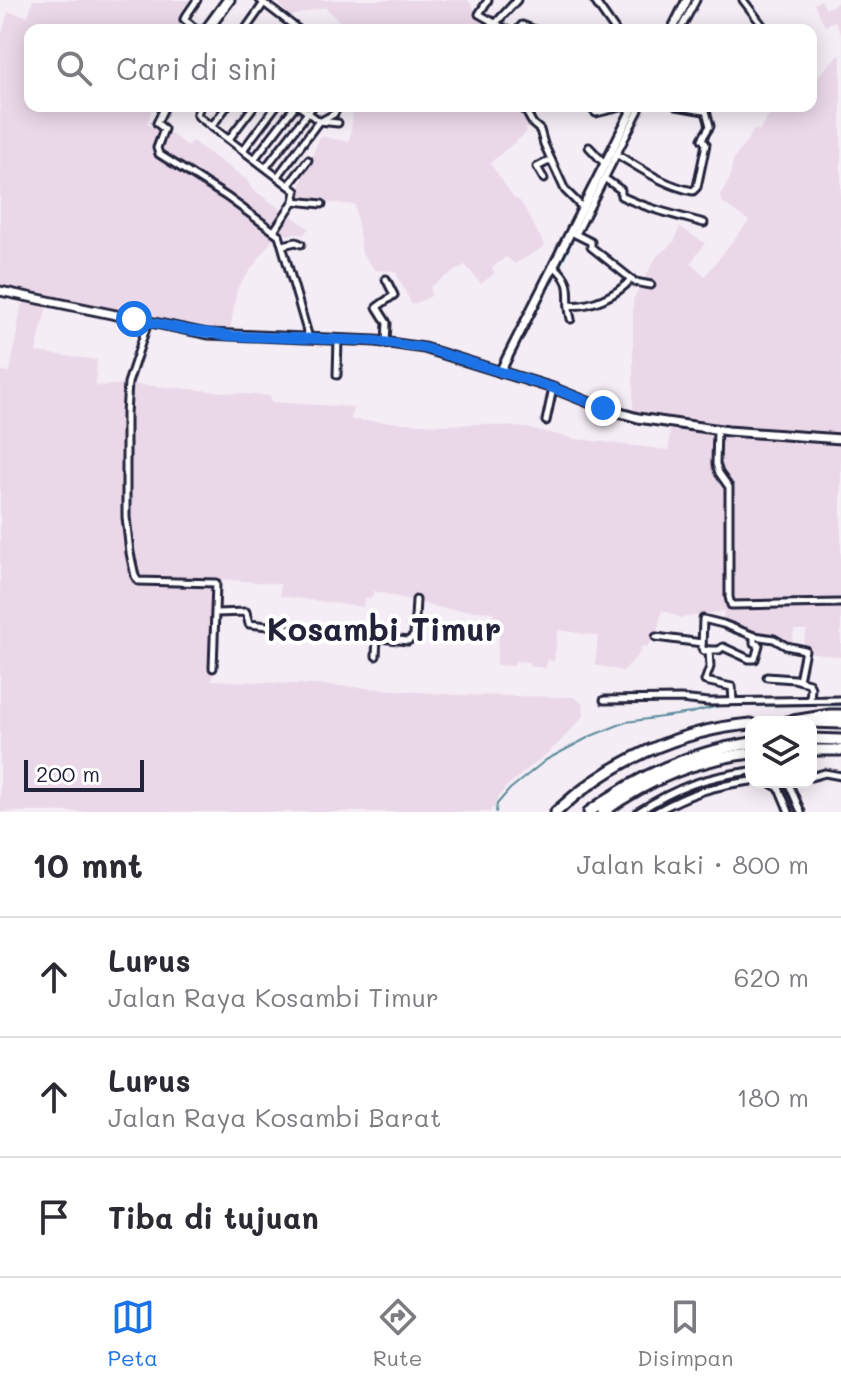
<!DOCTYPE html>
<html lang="id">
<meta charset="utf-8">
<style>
:root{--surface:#fff;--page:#f2f2f3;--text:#2b2b33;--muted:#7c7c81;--line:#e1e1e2;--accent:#1a73e8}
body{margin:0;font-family:Mali,sans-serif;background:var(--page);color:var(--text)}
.controls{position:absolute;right:24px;bottom:24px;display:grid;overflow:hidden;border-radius:16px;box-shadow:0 4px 20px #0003}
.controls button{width:72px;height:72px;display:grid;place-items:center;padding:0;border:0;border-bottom:2px solid var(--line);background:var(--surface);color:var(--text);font:40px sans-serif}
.scale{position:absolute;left:24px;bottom:20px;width:120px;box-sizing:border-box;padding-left:8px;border:4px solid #22223b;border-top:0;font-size:22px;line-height:28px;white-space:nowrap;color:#22223b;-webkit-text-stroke:6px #fff;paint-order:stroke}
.stop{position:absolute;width:24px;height:24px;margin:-18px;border:6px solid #1a73e8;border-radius:50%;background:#fff}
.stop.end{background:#1a73e8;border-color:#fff;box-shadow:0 2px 8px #0008}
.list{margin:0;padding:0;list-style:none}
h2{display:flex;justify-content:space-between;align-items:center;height:104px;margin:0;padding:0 32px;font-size:34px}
h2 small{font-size:26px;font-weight:400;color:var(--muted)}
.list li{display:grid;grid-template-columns:52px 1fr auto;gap:24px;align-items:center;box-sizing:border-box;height:120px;padding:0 32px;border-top:2px solid var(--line)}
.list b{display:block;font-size:30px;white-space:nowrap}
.list p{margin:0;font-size:26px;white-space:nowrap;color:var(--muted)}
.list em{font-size:26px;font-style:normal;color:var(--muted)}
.icon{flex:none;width:44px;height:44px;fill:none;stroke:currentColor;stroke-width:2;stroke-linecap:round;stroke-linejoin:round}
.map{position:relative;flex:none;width:841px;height:812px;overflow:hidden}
.search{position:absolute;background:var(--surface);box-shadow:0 4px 20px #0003;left:24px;right:24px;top:24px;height:88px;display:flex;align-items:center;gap:20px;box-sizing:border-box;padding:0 28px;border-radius:16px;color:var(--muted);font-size:30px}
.sheet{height:464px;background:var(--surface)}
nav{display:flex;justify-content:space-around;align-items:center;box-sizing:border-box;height:112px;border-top:2px solid var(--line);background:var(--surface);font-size:22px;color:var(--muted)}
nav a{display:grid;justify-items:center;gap:4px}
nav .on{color:var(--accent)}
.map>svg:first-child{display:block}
.built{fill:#ead8e9}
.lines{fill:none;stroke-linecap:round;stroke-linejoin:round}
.stream{stroke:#5c8c9c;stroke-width:2}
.canal{stroke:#82d3dd;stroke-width:4}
.minor-casing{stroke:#22223b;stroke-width:11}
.major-casing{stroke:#22223b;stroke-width:13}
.highway-casing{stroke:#22223b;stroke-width:15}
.minor{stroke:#fff;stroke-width:5}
.major{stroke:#fff;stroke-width:7}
.highway{stroke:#fff;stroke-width:9}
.route{stroke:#1a73e8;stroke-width:10}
.labels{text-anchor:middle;stroke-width:8;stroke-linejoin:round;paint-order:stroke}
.quarter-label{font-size:32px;font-weight:bold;fill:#22223b;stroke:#fff}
</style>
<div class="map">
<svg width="841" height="812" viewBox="0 0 841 812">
<rect width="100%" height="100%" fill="#f5edf5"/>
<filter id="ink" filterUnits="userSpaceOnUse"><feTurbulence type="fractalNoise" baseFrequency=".0125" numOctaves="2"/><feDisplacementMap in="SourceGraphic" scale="16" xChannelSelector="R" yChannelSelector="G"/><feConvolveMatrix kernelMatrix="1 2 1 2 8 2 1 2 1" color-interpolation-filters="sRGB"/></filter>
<g filter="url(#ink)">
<g class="built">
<path d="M33,0h162l-6,7 -8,23h-151v76h123l-6,18 21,8 20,14 4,-5 54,38 6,10 57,39 -6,7 -7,-2 -8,2 -8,-6 -43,60 -7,42 -230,-44v-254h2l6,-21 20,4z"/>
<path d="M278,0h190l15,22 -5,8h-130l-23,-23 -37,10z"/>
<path d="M821,0l5,9 15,-8v33l-6,-13 -10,5 -11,-22z"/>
<path d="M841,54v603l-27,-4 -12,-4 5,-19h-13l-2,14 -71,-20 3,-13 -43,7 -19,-8 -6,27 -10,10 -3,-1 -4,3 3,2 -19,20 -28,-6 3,-29 -40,-6 -4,31 -6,-1 -3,8 -16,-2v-4l-14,-1 -1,5 -18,-1 5,-48 -8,-1v-4l-48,-3 -71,-18 -2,7h-7l-2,9 -83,-11v-12l-61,-5 -7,101 145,7 101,8 116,2 9,7 1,12 -27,29 -50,41 -11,15 -1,7 -4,1v3h-491v-441l10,1 12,-70 25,3 -11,47 61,8 -2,26 35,-2 141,12 -1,6 83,5 -2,13 89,5 42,-1 45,4 49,11 93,11 1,-27 -37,-13v-110l24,-44 17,-14 6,-15 25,16 -14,20 14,13 44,-55 -26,-18 -3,-8 10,-16 3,-19 22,-31 4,2 15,-23 -1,-2h38v-37l8,7 12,-14z"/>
<path d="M349,106h168l10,15 -1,12 -36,30 24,35 7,4 24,44 -30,18 -9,-7 -14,11 3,5 -14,11 -16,-19 -34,21v10l-19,9 -17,-34 -20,-1 -13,-16 -7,-49 -60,-6 25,-63 29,6 4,-26z"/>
</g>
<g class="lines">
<path class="stream" d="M496,812l1,-8 13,-15 36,-29 45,-24 35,-14 65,-9 27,-7 123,-1"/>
<g class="canal">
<path d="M569,245l6,-13"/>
<path d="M506,369l62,-121"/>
</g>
<defs>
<g id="minor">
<path d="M197,0l-13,19 13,11"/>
<path d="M260,0l39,30"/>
<path d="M488,0l-9,14 28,16"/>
<path d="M594,0l21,30"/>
<path d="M743,0l23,30"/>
<path d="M495,24l22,-24"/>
<path d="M204,30l22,-30"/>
<path d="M209,30l22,-30"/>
<path d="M245,30l19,-27"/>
<path d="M487,30l5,-7"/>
<path d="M518,30l4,-5 13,5"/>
<path d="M680,30l16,-30"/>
<path d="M165,106l-8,17 7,6 -7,19 2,6 68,43 52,38 30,103"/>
<path d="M299,106l20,15 19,2"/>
<path d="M523,106l10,18 7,6 4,14 21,46 17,17"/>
<path d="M589,106l7,7 25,-6"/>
<path d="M676,106l28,5 4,-5"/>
<path d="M199,109l-2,5 2,3 97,74 -2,10 -20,30"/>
<path d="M323,120l11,-6 4,-8"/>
<path d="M212,126l15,-20"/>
<path d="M229,139l25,-33"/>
<path d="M589,147l16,17"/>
<path d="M243,150l33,-44"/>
<path d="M616,154c24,14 49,32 77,37l4,-4 9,-43 -4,-5 8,-13 -4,-15"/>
<path d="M255,158l40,-52"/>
<path d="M266,167l47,-61"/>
<path d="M278,176l41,-55"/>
<path d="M604,178l17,12v6c27,13 54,19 83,27"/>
<path d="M544,179l-7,-12 14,-7"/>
<path d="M289,185l19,-25"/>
<path d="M294,201l28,3"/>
<path d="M575,234l16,8v5l44,35 16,3"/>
<path d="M576,234l63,-124 -5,-4"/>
<path d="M283,245l13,-3 5,2"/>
<path d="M554,266c23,20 10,28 17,53"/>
<path d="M386,279l8,16 -17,12 10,16 -1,19"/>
<path d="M569,305c20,3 49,-10 62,-26"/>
<path d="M148,322l-20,61 -2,31v103l4,36 5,23 3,5 78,2 -3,85"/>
<path d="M337,375l1,-36"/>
<path d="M546,421l7,-33"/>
<path d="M717,430l-1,34 3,9 10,14v110l2,8 110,-2"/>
<path d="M216,613l30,-1 3,12 159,17 6,-5 2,-36"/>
<path d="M656,637l46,6"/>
<path d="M709,650h10l4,-3 26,12h6l4,-14 -5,-2v-7"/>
<path d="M376,656l1,-19"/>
<path d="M767,677l27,2 15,4 2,5 -1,12"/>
<path d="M604,700l77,-1 27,3 133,-2"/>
<path d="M733,701l-1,-14 -27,-6 5,-14 -1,-17 -5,1 -2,-3 1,-29 20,5 31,12 20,3 12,7 19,4 -6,30"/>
<path d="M811,777l14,-4 16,3"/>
<path d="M768,782l11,6 10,24"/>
<path d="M788,782l13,30"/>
<path d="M638,812c39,-25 67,-35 113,-41"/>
<path d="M656,812c34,-19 57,-26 95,-31"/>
</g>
<g id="major">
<path d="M672,30l15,-30"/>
<path d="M0,291l208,43 168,7 48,7 129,40 50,20 35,10 90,13 113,8"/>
<path d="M500,372l134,-266"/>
</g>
<g id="highway">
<path d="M787,722l43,-7h11"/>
<path d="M811,722l30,1"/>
<path d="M811,739l30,1"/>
<path d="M811,750h30"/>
<path d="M556,812c54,-50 122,-82 195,-88"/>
<path d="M589,812c51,-37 99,-59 162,-69"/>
<path d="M603,812c44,-32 94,-53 148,-59"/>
</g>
</defs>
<use href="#minor" class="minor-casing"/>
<use href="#major" class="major-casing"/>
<use href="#highway" class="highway-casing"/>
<use href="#minor" class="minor"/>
<use href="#major" class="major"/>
<use href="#highway" class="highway"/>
</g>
</g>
<g class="lines" filter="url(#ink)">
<path class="route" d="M134,319l54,11 43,6 145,5 48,7 129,40 50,20"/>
</g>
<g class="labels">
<g class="quarter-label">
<text x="384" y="641">Kosambi Timur</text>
</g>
</g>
</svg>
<div class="controls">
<button><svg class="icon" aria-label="layers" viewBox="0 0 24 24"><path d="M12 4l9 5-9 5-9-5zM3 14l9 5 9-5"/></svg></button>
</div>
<div class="scale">200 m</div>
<div class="stop" style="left:134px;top:319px"></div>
<div class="stop end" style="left:603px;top:408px"></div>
<div class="search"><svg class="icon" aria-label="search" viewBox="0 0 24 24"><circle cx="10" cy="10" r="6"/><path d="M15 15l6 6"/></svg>Cari di sini</div>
</div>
<section class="sheet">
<h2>10 mnt<small>Jalan kaki · 800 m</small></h2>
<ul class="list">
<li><svg class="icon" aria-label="ahead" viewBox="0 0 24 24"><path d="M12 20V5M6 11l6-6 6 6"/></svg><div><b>Lurus</b><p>Jalan Raya Kosambi Timur</p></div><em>620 m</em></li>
<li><svg class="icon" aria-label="ahead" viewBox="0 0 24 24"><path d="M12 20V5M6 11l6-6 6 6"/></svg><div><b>Lurus</b><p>Jalan Raya Kosambi Barat</p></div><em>180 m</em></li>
<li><svg class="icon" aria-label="arrive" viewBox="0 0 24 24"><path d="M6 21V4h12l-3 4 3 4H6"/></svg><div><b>Tiba di tujuan</b></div></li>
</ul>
</section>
<nav>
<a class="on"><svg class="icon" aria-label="map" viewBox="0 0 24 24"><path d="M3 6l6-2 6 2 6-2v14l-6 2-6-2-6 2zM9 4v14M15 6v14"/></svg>Peta</a>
<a><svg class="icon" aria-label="directions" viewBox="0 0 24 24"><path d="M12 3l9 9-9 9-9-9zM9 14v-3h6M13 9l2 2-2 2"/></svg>Rute</a>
<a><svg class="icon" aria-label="saved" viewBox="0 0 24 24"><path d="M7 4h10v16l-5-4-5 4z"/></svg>Disimpan</a>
</nav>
